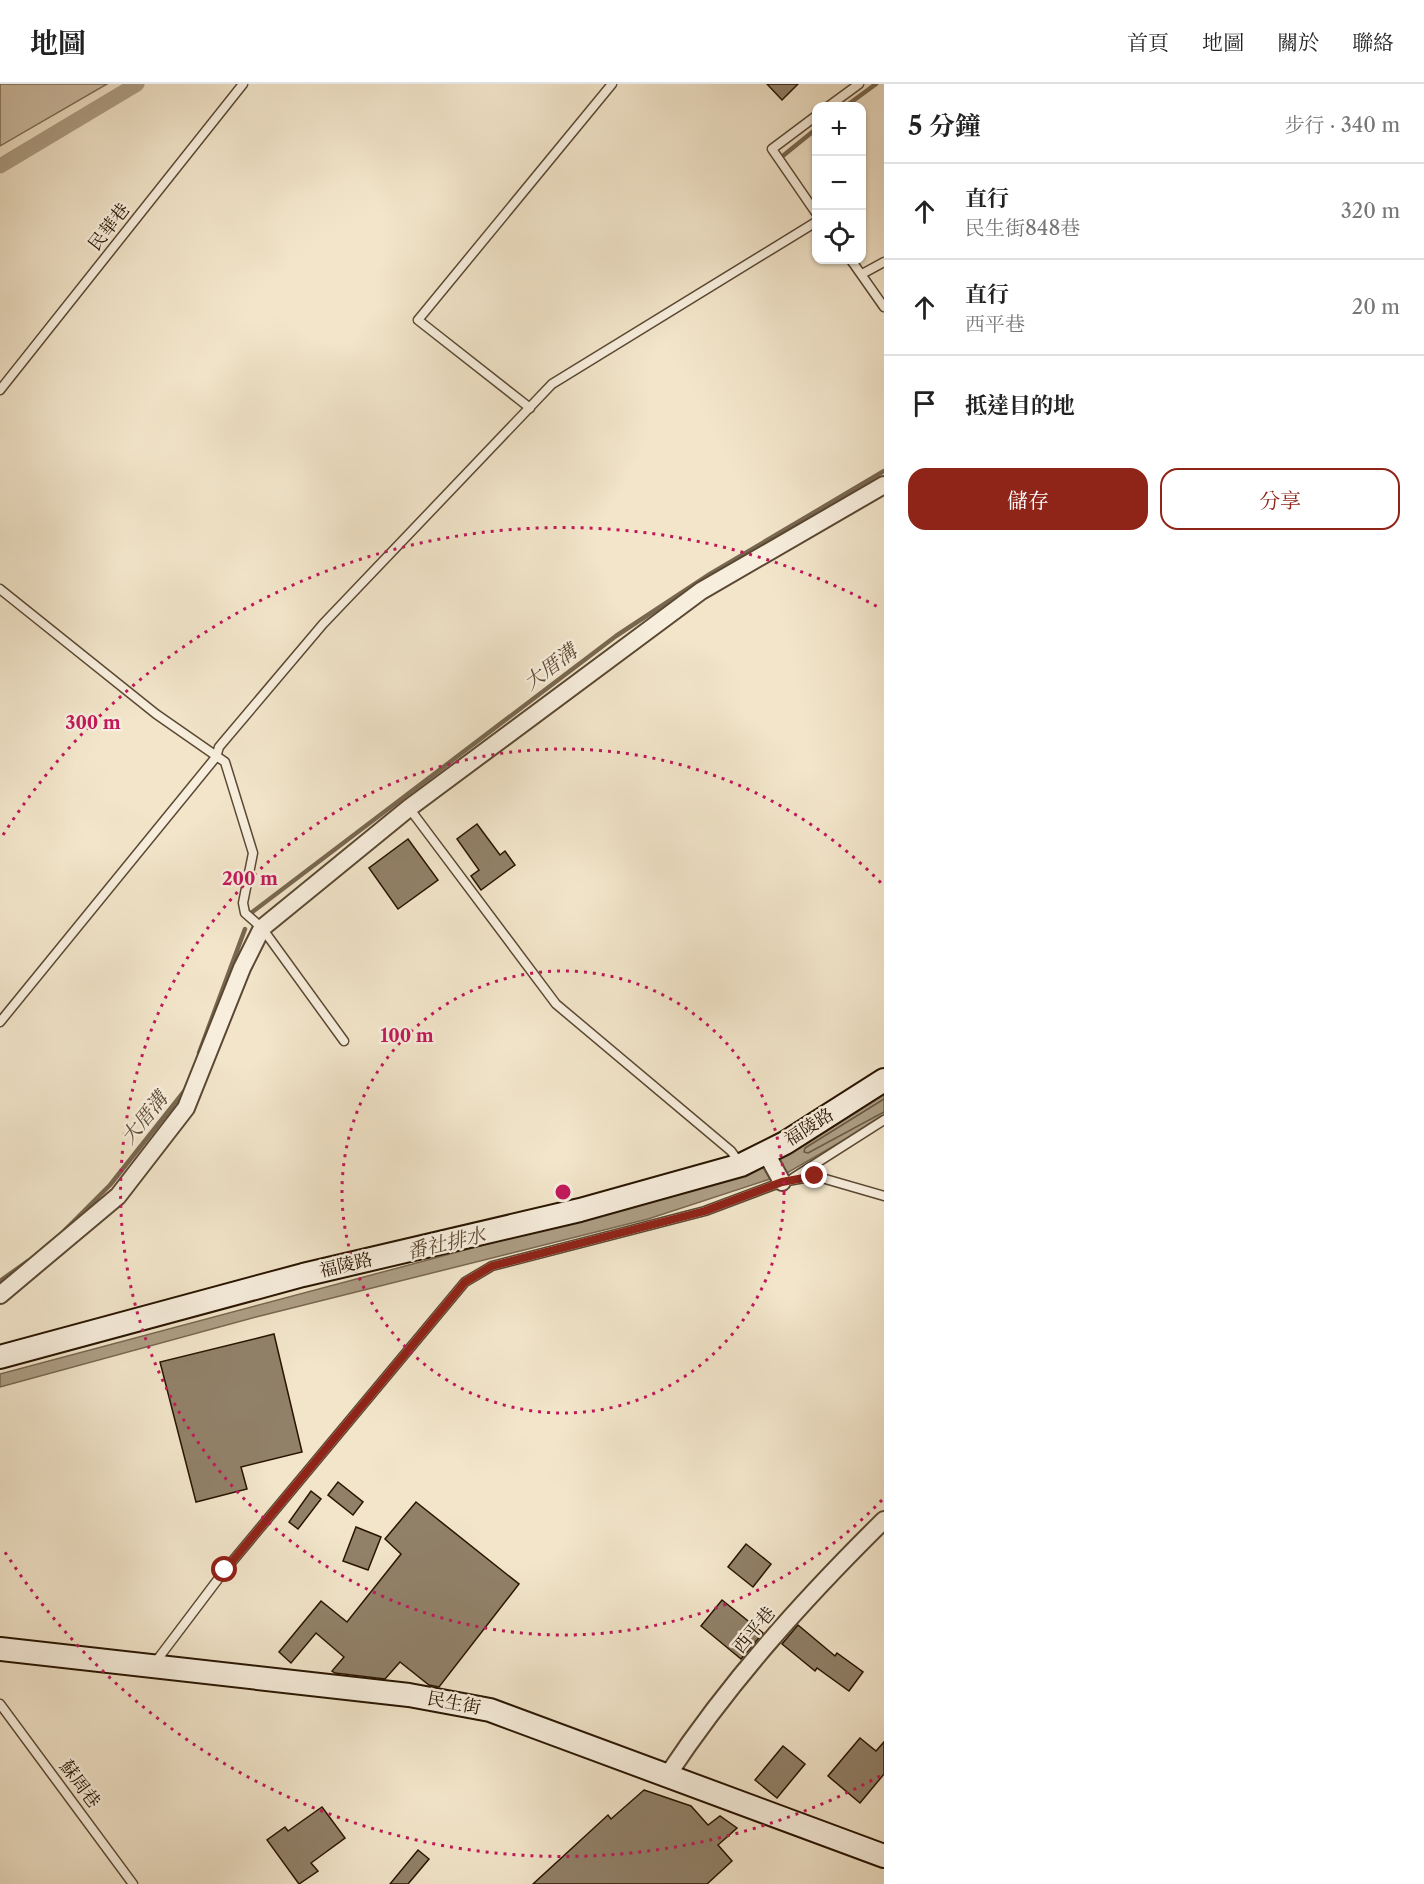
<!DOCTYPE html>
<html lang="zh-TW">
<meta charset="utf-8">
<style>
:root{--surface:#fff;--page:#f6f6f6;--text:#222;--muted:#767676;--line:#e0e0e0;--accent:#8f2418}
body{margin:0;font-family:"Libre Caslon Text","Noto Serif TC",serif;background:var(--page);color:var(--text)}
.controls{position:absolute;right:18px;top:18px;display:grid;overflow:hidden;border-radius:12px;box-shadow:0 2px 4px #0004}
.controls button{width:54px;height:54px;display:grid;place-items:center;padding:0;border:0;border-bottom:2px solid var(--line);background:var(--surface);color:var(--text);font:30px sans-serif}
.stop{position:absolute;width:18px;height:18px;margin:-14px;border:4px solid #8f2418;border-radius:50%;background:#fff}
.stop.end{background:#8f2418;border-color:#fff;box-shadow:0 2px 6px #0008}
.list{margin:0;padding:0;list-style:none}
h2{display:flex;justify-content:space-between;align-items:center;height:78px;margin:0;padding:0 24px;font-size:26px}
h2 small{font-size:20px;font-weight:400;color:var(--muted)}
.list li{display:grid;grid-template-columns:39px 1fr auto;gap:18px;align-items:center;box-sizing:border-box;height:96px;padding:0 24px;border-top:2px solid var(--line)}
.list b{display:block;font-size:22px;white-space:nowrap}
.list p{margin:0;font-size:20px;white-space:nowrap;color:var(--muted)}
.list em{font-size:20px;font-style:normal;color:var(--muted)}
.actions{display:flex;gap:12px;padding:18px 24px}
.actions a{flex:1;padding:14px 0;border:2px solid var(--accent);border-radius:18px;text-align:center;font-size:21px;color:var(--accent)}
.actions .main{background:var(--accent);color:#fff}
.icon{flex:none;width:33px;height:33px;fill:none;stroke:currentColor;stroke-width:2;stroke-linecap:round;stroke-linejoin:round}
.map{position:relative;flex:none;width:884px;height:1800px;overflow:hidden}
header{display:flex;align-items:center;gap:36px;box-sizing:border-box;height:84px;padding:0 30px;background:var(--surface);border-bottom:2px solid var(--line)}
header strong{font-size:28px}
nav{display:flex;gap:33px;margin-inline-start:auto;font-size:21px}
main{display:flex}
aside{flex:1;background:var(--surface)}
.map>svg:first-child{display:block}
.green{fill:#d0c1a8;stroke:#7c6a54;stroke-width:1.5}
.water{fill:#ad9e85;stroke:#786750;stroke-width:1.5}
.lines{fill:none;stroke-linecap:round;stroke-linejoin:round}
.shore{stroke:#6a5942;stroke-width:1.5}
.stream{stroke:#786750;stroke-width:4.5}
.canal{stroke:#ad9e85;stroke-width:15}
.building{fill:#918169;stroke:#281400;stroke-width:1.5}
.lane-casing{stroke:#5a4832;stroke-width:11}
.street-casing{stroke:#5a4832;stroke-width:20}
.secondary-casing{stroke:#281400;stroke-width:26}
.lane{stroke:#f7eedd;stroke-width:8}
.street{stroke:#f7eedd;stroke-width:16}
.secondary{stroke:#f7eedd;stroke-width:22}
.route{stroke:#8f2418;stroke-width:8}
.ring{fill:none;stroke:#c2185b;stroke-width:3;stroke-dasharray:3 6}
.labels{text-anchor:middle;stroke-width:5;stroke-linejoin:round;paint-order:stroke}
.street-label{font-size:18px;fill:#281400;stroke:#f7eedd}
.water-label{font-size:20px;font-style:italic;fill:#5d4b35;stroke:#f7eedd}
.centre{fill:#c2185b;stroke:#f7eedd;stroke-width:3}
.ring-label{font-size:18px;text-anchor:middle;font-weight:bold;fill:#c2185b;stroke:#f7eedd;stroke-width:5;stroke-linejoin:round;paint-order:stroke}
</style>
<header>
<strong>地圖</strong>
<nav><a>首頁</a><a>地圖</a><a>關於</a><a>聯絡</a></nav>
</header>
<main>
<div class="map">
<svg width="884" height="1800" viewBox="0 0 884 1800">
<rect width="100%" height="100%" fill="#f2e5ca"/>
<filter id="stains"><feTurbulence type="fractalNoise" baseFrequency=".00333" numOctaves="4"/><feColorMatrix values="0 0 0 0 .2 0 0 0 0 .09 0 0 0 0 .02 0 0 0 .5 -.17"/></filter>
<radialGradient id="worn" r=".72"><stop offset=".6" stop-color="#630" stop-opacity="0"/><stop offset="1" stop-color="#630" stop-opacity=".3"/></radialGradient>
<path class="green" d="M0,0h107l-107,62z"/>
<g class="water">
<path d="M884,1008v25l-97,56 -8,-15z"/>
<path d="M763,1083l7,12 -122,40 -392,98 -256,70v-13l649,-173z"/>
</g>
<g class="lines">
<path class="shore" d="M884,1015l-79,49 -1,4 4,1 76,-41"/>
<g class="stream">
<path d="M846,22l30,-22"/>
<path d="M779,75l37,-30"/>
<path d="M251,829l365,-277 94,-62 174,-103"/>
<path d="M199,969l46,-124"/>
<path d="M65,1146l45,-45 76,-96"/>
<path d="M0,1197l28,-20"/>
</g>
<path class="canal" d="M0,82l137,-82"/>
</g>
<g class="building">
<path d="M767,0h31l-16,16z"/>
<path d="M477,740l23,31 5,-4 10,14 -34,25 -10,-14 8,-6 -22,-31z"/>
<path d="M408,755l30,41 -40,29 -29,-41z"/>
<path d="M274,1250l28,118 -61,15 6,22 -51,13 -36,-140z"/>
<path d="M338,1398l25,20 -10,13 -25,-20z"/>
<path d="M311,1407l10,8 -23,30 -9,-7z"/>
<path d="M416,1418l103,82 -80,103 -10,-2 -29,-23 -15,17 -50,-6 -3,-2 12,-14 -28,-24 -25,30 -12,-11 42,-51 26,21 54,-68 -16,-15z"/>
<path d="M356,1443l25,10 -13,33 -25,-9z"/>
<path d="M746,1460l25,20 -18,23 -25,-20z"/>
<path d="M722,1516l41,33 -22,26 -40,-33z"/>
<path d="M798,1541l37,31 2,-3 26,19 -14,19 -32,-23 -2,3 -33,-27z"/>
<path d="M860,1654l16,13 8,-9v32l-24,29 -32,-27z"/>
<path d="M783,1662l22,18 -28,34 -22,-18z"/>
<path d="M644,1706l47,16 17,19 12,-9 17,12 -19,17 14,16 -25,23h-174l75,-69 3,4z"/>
<path d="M322,1723l23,31 -34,25 7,8 -19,13 -32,-44 18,-13 3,4z"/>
<path d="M418,1766l11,9 -21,25h-18z"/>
</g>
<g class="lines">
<defs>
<g id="lane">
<path d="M829,22l30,-22"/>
<path d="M816,32l-44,33 44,64"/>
<path d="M851,176l33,47"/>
<path d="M862,190l22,-12"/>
<path d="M0,306l243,-306"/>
<path d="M530,324l-112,-88 194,-236"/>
<path d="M0,505l156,125 69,48 28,91 -10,50 2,10 17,15 82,113"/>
<path d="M409,724l147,196 175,147 8,11"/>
<path d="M0,938l216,-265 3,-10 104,-123 229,-240 264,-162"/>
<path d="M793,1094l91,-58"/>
<path d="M154,1580l71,-94 240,-288 27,-16 213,-55 77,-29 33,-6 69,20"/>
<path d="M0,1620l133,180"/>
</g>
<g id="street">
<path d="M766,1069l16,29"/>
<path d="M0,1211l118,-99 68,-88 56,-140 20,-40 147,-120 292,-217 183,-106"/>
<path d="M667,1692c62,-94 137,-177 217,-256"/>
</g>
<g id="secondary">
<path d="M0,1273l303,-82 277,-65 161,-45 44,-22 99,-63"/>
<path d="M0,1565l409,46 81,15 394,146"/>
</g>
</defs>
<use href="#lane" class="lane-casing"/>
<use href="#street" class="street-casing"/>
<use href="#secondary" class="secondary-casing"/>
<use href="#lane" class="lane"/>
<use href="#street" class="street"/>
<use href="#secondary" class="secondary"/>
</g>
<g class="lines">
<path class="route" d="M225,1486l240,-288 27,-16 213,-55 77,-29 33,-6"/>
</g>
<g class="ring">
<circle cx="563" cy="1108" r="221"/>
<path d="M882 1416A443 443 0 1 1 882 800"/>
<path d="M880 1692A664 664 0 0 1 3 1465M3 751A664 664 0 0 1 880 524"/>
</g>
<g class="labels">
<g class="street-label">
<text transform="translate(109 143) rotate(-52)" y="6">民華巷</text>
<text transform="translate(809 1043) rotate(-32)" y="6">福陵路</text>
<text transform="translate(346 1181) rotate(-13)" y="6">福陵路</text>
<text transform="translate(754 1546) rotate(-50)" y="6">西平巷</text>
<text transform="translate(454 1619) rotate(11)" y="6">民生街</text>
<text transform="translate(80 1700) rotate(53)" y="6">蘇周巷</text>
</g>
<g class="water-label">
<text transform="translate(550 583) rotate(-37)" y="7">大厝溝</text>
<text transform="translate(144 1034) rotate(-51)" y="7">大厝溝</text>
<text transform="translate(446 1159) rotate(-13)" y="7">番社排水</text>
</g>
</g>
<circle cx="563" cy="1108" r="9" class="centre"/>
<g class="ring-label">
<text x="93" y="645">300 m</text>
<text x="250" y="801">200 m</text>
<text x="407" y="958">100 m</text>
</g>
<rect width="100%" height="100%" filter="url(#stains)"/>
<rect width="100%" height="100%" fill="url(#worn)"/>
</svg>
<div class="controls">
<button>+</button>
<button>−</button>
<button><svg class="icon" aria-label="locate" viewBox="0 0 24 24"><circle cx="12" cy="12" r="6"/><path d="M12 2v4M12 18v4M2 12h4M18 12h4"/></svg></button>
</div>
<div class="stop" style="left:225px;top:1486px"></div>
<div class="stop end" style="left:815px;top:1092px"></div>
</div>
<aside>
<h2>5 分鐘<small>步行 · 340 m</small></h2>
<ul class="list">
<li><svg class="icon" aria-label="ahead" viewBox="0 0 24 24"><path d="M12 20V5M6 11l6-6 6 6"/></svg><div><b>直行</b><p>民生街848巷</p></div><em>320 m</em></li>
<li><svg class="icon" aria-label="ahead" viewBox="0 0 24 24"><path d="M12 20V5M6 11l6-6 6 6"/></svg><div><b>直行</b><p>西平巷</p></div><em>20 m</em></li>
<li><svg class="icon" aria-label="arrive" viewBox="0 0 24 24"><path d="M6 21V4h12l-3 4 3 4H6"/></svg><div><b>抵達目的地</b></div></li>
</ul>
<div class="actions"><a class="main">儲存</a><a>分享</a></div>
</aside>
</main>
